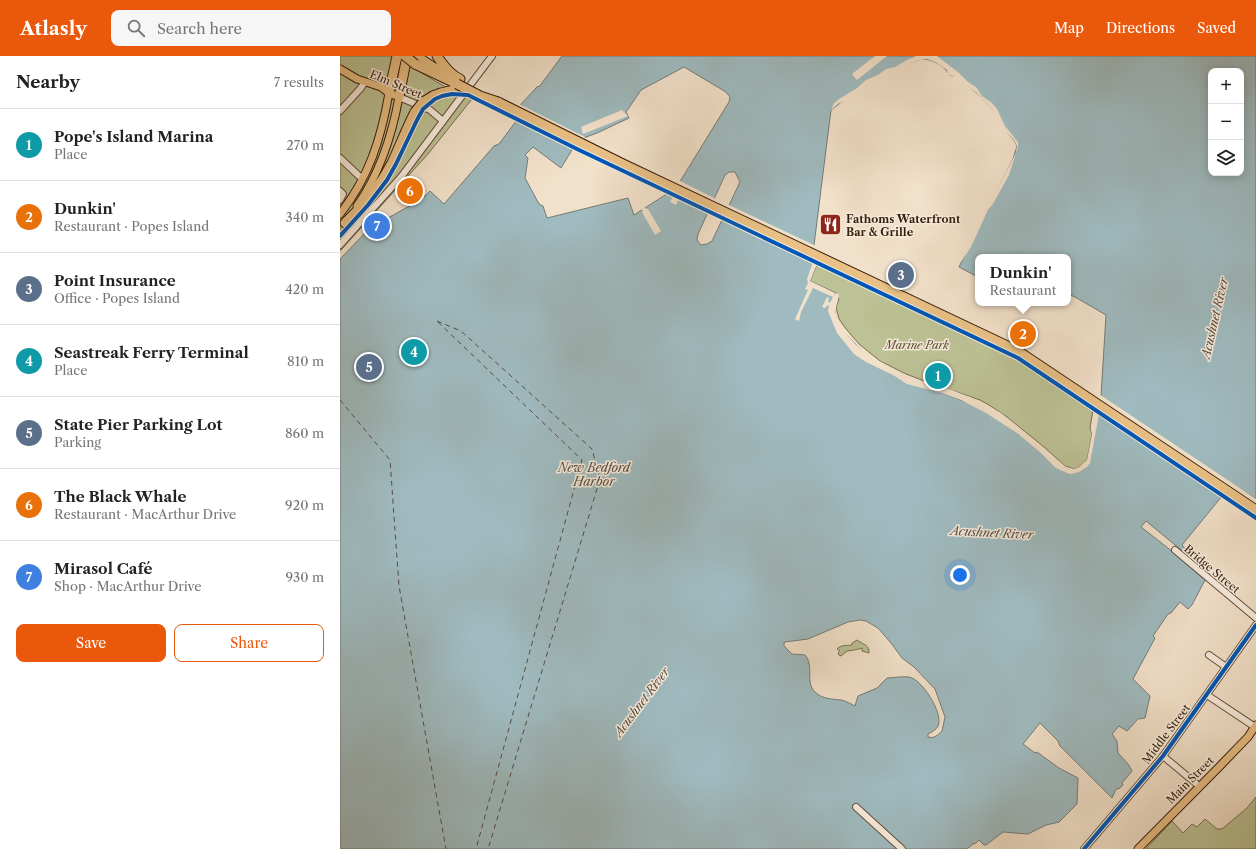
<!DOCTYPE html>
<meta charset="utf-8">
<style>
:root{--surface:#fff;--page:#f6f6f6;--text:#222;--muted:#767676;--line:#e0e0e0;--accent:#ea580c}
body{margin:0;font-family:"Libre Caslon Text",serif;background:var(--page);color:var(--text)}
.controls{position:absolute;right:12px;top:12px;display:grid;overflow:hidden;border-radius:8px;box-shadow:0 2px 10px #0003}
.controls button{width:36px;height:36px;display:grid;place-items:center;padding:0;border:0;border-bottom:1px solid var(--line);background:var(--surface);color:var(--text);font:20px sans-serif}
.you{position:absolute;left:620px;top:519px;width:14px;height:14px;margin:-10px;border:3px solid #fff;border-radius:50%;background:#1a73e8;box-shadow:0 0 0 6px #1a73e833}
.badge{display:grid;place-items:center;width:26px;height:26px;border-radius:50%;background:var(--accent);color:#fff;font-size:13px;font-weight:700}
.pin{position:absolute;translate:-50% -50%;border:2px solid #fff;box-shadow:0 1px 4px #0006}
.popup{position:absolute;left:635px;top:198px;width:96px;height:52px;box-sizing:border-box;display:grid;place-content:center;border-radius:8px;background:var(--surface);filter:drop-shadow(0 1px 3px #0005);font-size:13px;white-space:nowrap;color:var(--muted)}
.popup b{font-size:15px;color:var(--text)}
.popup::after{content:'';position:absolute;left:50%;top:100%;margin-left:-8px;border:8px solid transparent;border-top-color:var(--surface)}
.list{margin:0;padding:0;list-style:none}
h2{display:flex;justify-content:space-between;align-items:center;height:52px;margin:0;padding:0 16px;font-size:17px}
h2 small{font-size:13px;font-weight:400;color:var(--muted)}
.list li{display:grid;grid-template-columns:26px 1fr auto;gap:12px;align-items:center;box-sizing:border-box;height:72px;padding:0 16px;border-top:1px solid var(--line)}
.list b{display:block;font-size:15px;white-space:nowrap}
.list p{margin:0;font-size:13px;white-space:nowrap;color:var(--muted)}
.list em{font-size:13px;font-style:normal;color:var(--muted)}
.actions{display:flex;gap:8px;padding:12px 16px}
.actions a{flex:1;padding:9px 0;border:1px solid var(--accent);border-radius:8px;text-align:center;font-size:14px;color:var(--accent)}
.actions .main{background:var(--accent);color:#fff}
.icon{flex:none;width:22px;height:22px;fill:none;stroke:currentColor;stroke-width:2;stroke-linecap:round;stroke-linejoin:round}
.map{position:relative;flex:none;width:916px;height:793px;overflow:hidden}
header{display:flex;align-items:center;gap:24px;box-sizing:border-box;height:56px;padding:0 20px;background:var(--accent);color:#fff}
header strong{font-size:19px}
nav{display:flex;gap:22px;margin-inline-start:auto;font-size:14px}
.search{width:280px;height:36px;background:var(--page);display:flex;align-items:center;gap:10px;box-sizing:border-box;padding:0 14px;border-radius:8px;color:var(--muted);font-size:15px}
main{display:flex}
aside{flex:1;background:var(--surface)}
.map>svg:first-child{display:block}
.green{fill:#bcc295;stroke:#796f50}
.water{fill:#9fbbc0;stroke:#757b77;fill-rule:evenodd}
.pier{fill:#f2e1ca}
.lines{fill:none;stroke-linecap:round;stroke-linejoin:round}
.ferry{stroke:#564c41;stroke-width:1;stroke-dasharray:5 4;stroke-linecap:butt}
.minor-casing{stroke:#654d3a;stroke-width:8}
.major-casing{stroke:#361c0a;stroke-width:9}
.highway-casing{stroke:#361c0a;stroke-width:11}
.minor{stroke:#f7ecdd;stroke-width:6}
.major{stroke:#e9c085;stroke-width:7}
.highway{stroke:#e9c085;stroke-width:9}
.highway-bridge-casing{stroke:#361c0a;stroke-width:11;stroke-linecap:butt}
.highway-bridge{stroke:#e9c085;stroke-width:9}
.cycleway-casing{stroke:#f7ecdd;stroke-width:6}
.cycleway{stroke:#0057b8;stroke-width:4}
.labels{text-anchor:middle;stroke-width:3;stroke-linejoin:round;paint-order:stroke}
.street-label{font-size:11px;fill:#361c0a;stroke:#f7ecdd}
.poi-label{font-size:11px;font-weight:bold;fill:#361c0a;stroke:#f7ecdd;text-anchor:start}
.park-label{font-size:11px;font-style:italic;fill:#5e4e34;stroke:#f7ecdd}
.water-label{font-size:12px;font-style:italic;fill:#564c41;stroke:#f7ecdd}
</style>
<header>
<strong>Atlasly</strong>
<div class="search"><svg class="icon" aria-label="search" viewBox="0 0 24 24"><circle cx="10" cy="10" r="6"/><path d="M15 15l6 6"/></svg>Search here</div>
<nav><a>Map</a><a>Directions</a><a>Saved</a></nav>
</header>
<main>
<aside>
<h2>Nearby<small>7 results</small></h2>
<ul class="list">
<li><span class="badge" style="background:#0f9aa8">1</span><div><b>Pope's Island Marina</b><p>Place</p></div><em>270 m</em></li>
<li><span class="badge" style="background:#e8710a">2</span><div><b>Dunkin'</b><p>Restaurant · Popes Island</p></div><em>340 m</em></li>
<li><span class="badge" style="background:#5c6f8a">3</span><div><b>Point Insurance</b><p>Office · Popes Island</p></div><em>420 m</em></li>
<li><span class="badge" style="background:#0f9aa8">4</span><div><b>Seastreak Ferry Terminal</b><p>Place</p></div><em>810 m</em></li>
<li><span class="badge" style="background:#5c6f8a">5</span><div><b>State Pier Parking Lot</b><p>Parking</p></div><em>860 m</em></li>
<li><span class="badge" style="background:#e8710a">6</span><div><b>The Black Whale</b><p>Restaurant · MacArthur Drive</p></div><em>920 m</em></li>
<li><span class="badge" style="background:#3f7fe0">7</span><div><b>Mirasol Café</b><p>Shop · MacArthur Drive</p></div><em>930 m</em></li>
</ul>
<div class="actions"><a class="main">Save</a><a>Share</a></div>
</aside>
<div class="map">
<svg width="916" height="793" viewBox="0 0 916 793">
<rect width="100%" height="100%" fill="#f2e1ca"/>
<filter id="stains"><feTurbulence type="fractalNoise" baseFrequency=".005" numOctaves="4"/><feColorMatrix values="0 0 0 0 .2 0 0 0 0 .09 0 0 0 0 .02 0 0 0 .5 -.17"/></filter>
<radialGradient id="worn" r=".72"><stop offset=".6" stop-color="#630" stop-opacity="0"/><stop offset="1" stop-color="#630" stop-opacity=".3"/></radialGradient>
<g class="green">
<path d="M0,0h60c21,19 46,32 72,43l-44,55 -88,97z"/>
<path d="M477,208l200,94 76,52 -3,18 2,6 -5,26 -8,7 -5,2 -9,-3 -21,-19 -37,-30 -18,-12 -9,-5 -26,-9 -14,-4 -34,-13 -26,-13 -21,-17 -13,-15 -7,-10 -3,-12 3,-8 -4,-6 -26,-12z"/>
<path d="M517,584c5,4 13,5 12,13l-7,-2v-3c-2,1 -13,3 -15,3l-6,5 -2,-1 -1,-2 2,-2 -3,-2c5,-5 10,-3 15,-4v-2z"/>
<path d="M916,741v52h-110l26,-28 11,12 9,-9 5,3 8,-8 12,10h5l25,-21z"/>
</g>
<path class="water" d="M222,0h694v443l-24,-15 -50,61 6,7 -2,2 -40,-33 -5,6 27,21 37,32 -13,25 -4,4 -8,-7 -9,11 -3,1 -15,22 2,2 -22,41 17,17 -5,22 -7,1 -11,12 -8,-5 -7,8 5,7 1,12 10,11 4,7 -10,12 1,2 -4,4 -1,-1 -3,3 -3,7 -52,-52 -2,-5 -18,-18 -17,21 12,9 2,-1 22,16 19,10 -1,26 -18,18 -13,3 -18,9 -25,-2 -17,13h-2l-5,-5 -4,4 -2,-1v1l-6,5h-627v-590l30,-31 52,-29 8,-8 14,13 50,-58 5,-2 18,-24 4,-16 17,-18 1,1zM582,3c8,0 17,4 23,10 3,3 3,5 7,7l4,-2 25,23 17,18 10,18 6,7 3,6 -4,13 -54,108 19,10v-20h90v37l7,3 31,18 -5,81 -14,67 -11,7 -11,-1 -60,-52 -91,-35 -48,-27 -29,-30 -3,-19 3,-10 -1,-3 -26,-12 7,-17 -10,-5 7,-14 17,-135 13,-10 46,-30zM344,11l42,25 4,5 -1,5 -53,86 -42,27 -6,-17 -81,20 -4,-12 -4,-2 -14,-26 3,-20 -3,-3 8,-8 28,21 17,-28 19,-7 32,-15 -3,-6 15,-22zM871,15h30v102h-30zM389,116h6l5,10 -28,59 -5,3 -6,1 -4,-5 1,-6 27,-59zM520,564l6,1 12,7 13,15 11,15 12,9 21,22 10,28 -3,14c-4,4 -8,8 -14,6v-3c4,-2 8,-4 10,-8 6,-12 -16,-47 -29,-49 -7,-1 -16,1 -22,1l-10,10 -19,8 -3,10c-4,-2 -9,-5 -14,-6 -9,-1 -18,-1 -25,-7 -12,-10 -1,-27 -11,-38l-13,-1 -8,-8v-3l1,-1 23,-3 40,-17z"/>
<g class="pier">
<path d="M535,0h12l-30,24 -5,-6z"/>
<path d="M576,0h21l22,17 9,9 8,5 6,9 10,7 5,6 8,17 13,16v5l-9,28 -16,29 -5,6 -17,37 -10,15 2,-8 19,-39h1l12,-22 21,-40 1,-7 -3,-6 -14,-15 -3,-10 -20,-22 -8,-6h-4l-9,-12 -4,1 -4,-2 -1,-4 -12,-8 -8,-3 -7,1 -33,13 -31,22 -18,9 -7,6 3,-7 5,-4 18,-11 9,-8 12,-5 8,-6 9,-2 12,-7z"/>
<path d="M179,48l66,33 -2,3 -4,2 -4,7 -60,-30z"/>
<path d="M282,54l6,6 -45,18 -2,-7z"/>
<path d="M338,124l38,19 -6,14 -31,-14 -3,6 -6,-3 3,-6 -8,-3 9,-6z"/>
<path d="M387,148l89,42 -7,12 9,4 1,2h-2l-7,17 25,12 -1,4 2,-4 3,2 -4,16 3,13 17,20 12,10 40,23 42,12 26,10 26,14 65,54 8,2 5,-2 8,-7 5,-26 -1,-4 3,-18 5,-18 157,105v2l-23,-15 -9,11 -125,-83 -9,49 -3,4 -8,5 -8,2 -4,-1 -11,-5 -15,-15 -24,-20 -31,-20 -25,-13 -19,-7 -35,-9 -14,-9 -27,-13 -12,-8 -17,-21 -9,-22 1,-5 -1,-1 -3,3 -3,-1 5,-10 2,1 -1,3 2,2 3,-6 -20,-9 -12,24 -2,9 -4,-2 13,-29 -3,-1 3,-6 -1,-4 6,-17 -92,-44z"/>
<path d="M304,150l2,3h2l13,22 -6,4 -13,-23 1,-1 -2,-3z"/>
</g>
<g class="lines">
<g class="ferry">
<path d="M97,265l24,10 131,118 8,30 -112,370"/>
<path d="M98,266l144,138 -106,389"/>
<path d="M0,344l50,60 9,126 47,263"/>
</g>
<defs>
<g id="minor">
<path d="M59,41l31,13 13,11"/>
<path d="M0,55l20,-22 5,-7"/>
<path d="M0,102l19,18"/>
<path d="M0,135l3,3 -3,6"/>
<path d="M0,189l61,-68 91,-121"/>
<path d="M835,494l81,68"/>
<path d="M869,599l17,12"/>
<path d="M867,639l48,32"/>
<path d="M823,700l36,30"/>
<path d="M516,751l46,42"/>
<path d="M744,793l79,-93 93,-131"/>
</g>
<g id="major">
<path d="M78,0l15,10 17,8"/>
<path d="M0,13l17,10 24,8 8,6 10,4c-7,39 -19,76 -42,109"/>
<path d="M0,158c29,-37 41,-75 49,-121"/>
<path d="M798,793l83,-84 27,-28 8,-12"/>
</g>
<g id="highway">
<path d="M97,0c6,9 13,19 23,23"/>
<path d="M75,8l42,20"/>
<path d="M49,37l8,-37"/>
<path d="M93,40l8,-3 13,-3"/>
<path d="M59,41l8,-41"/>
<path d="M158,46l125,62 395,187 238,159"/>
<path d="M5,167c19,-18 35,-37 47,-60 8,-17 14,-34 23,-51"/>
</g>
</defs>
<use href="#minor" class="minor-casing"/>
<use href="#major" class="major-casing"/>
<use href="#highway" class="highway-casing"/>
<use href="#minor" class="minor"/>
<use href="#major" class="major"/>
<use href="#highway" class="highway"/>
<defs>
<g id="highway-bridge">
<path d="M65,0l10,8"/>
<path d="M117,28l23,12 18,6"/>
<path d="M75,56l8,-10 10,-6"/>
</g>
</defs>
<use href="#highway-bridge" class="highway-bridge-casing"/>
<use href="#highway-bridge" class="highway-bridge"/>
<defs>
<g id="cycleway">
<path d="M0,180l28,-31 19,-25 9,-16 21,-44 6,-11 12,-10 7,-3 10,-2 16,1 109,54 441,209 238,160"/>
<path d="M744,793l79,-93 93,-131"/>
</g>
</defs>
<use href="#cycleway" class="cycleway-casing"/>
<use href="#cycleway" class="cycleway"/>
</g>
<defs>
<symbol id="restaurant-square" viewBox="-11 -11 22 22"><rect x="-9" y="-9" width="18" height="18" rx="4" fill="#8f2418" stroke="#f7ecdd"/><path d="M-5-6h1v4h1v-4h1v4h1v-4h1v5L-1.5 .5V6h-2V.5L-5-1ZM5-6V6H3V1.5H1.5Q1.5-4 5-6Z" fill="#fff"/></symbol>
</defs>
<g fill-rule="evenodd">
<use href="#restaurant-square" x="478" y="156" width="25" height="25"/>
</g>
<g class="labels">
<g class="street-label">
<text transform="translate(56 28) rotate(23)" y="4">Elm Street</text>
<text transform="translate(872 513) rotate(40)" y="4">Bridge Street</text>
<text transform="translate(826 678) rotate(-53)" y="4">Middle Street</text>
<text transform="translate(850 724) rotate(-45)" y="4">Main Street</text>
</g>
<g class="poi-label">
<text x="506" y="167">Fathoms Waterfront<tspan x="506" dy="13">Bar &amp; Grille</tspan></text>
</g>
<g class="park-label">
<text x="577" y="293">Marine Park</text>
</g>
<g class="water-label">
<text transform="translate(875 262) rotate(-77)" y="4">Acushnet River</text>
<text x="254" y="416">New Bedford<tspan x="254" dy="14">Harbor</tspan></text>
<text transform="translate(652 477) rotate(3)" y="4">Acushnet River</text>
<text transform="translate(302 646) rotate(-53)" y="4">Acushnet River</text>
</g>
</g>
<rect width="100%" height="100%" filter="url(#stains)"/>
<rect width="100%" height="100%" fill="url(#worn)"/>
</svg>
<div class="controls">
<button>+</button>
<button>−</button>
<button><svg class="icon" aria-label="layers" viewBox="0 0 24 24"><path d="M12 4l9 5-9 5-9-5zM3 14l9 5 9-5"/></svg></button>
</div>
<div class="you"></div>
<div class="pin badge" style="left:598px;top:320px;background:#0f9aa8">1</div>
<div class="pin badge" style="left:683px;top:278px;background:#e8710a">2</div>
<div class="popup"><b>Dunkin'</b>Restaurant</div>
<div class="pin badge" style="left:561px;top:219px;background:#5c6f8a">3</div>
<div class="pin badge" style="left:74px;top:296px;background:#0f9aa8">4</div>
<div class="pin badge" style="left:29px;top:311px;background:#5c6f8a">5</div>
<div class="pin badge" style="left:70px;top:135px;background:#e8710a">6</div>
<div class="pin badge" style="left:37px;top:170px;background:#3f7fe0">7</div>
</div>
</main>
